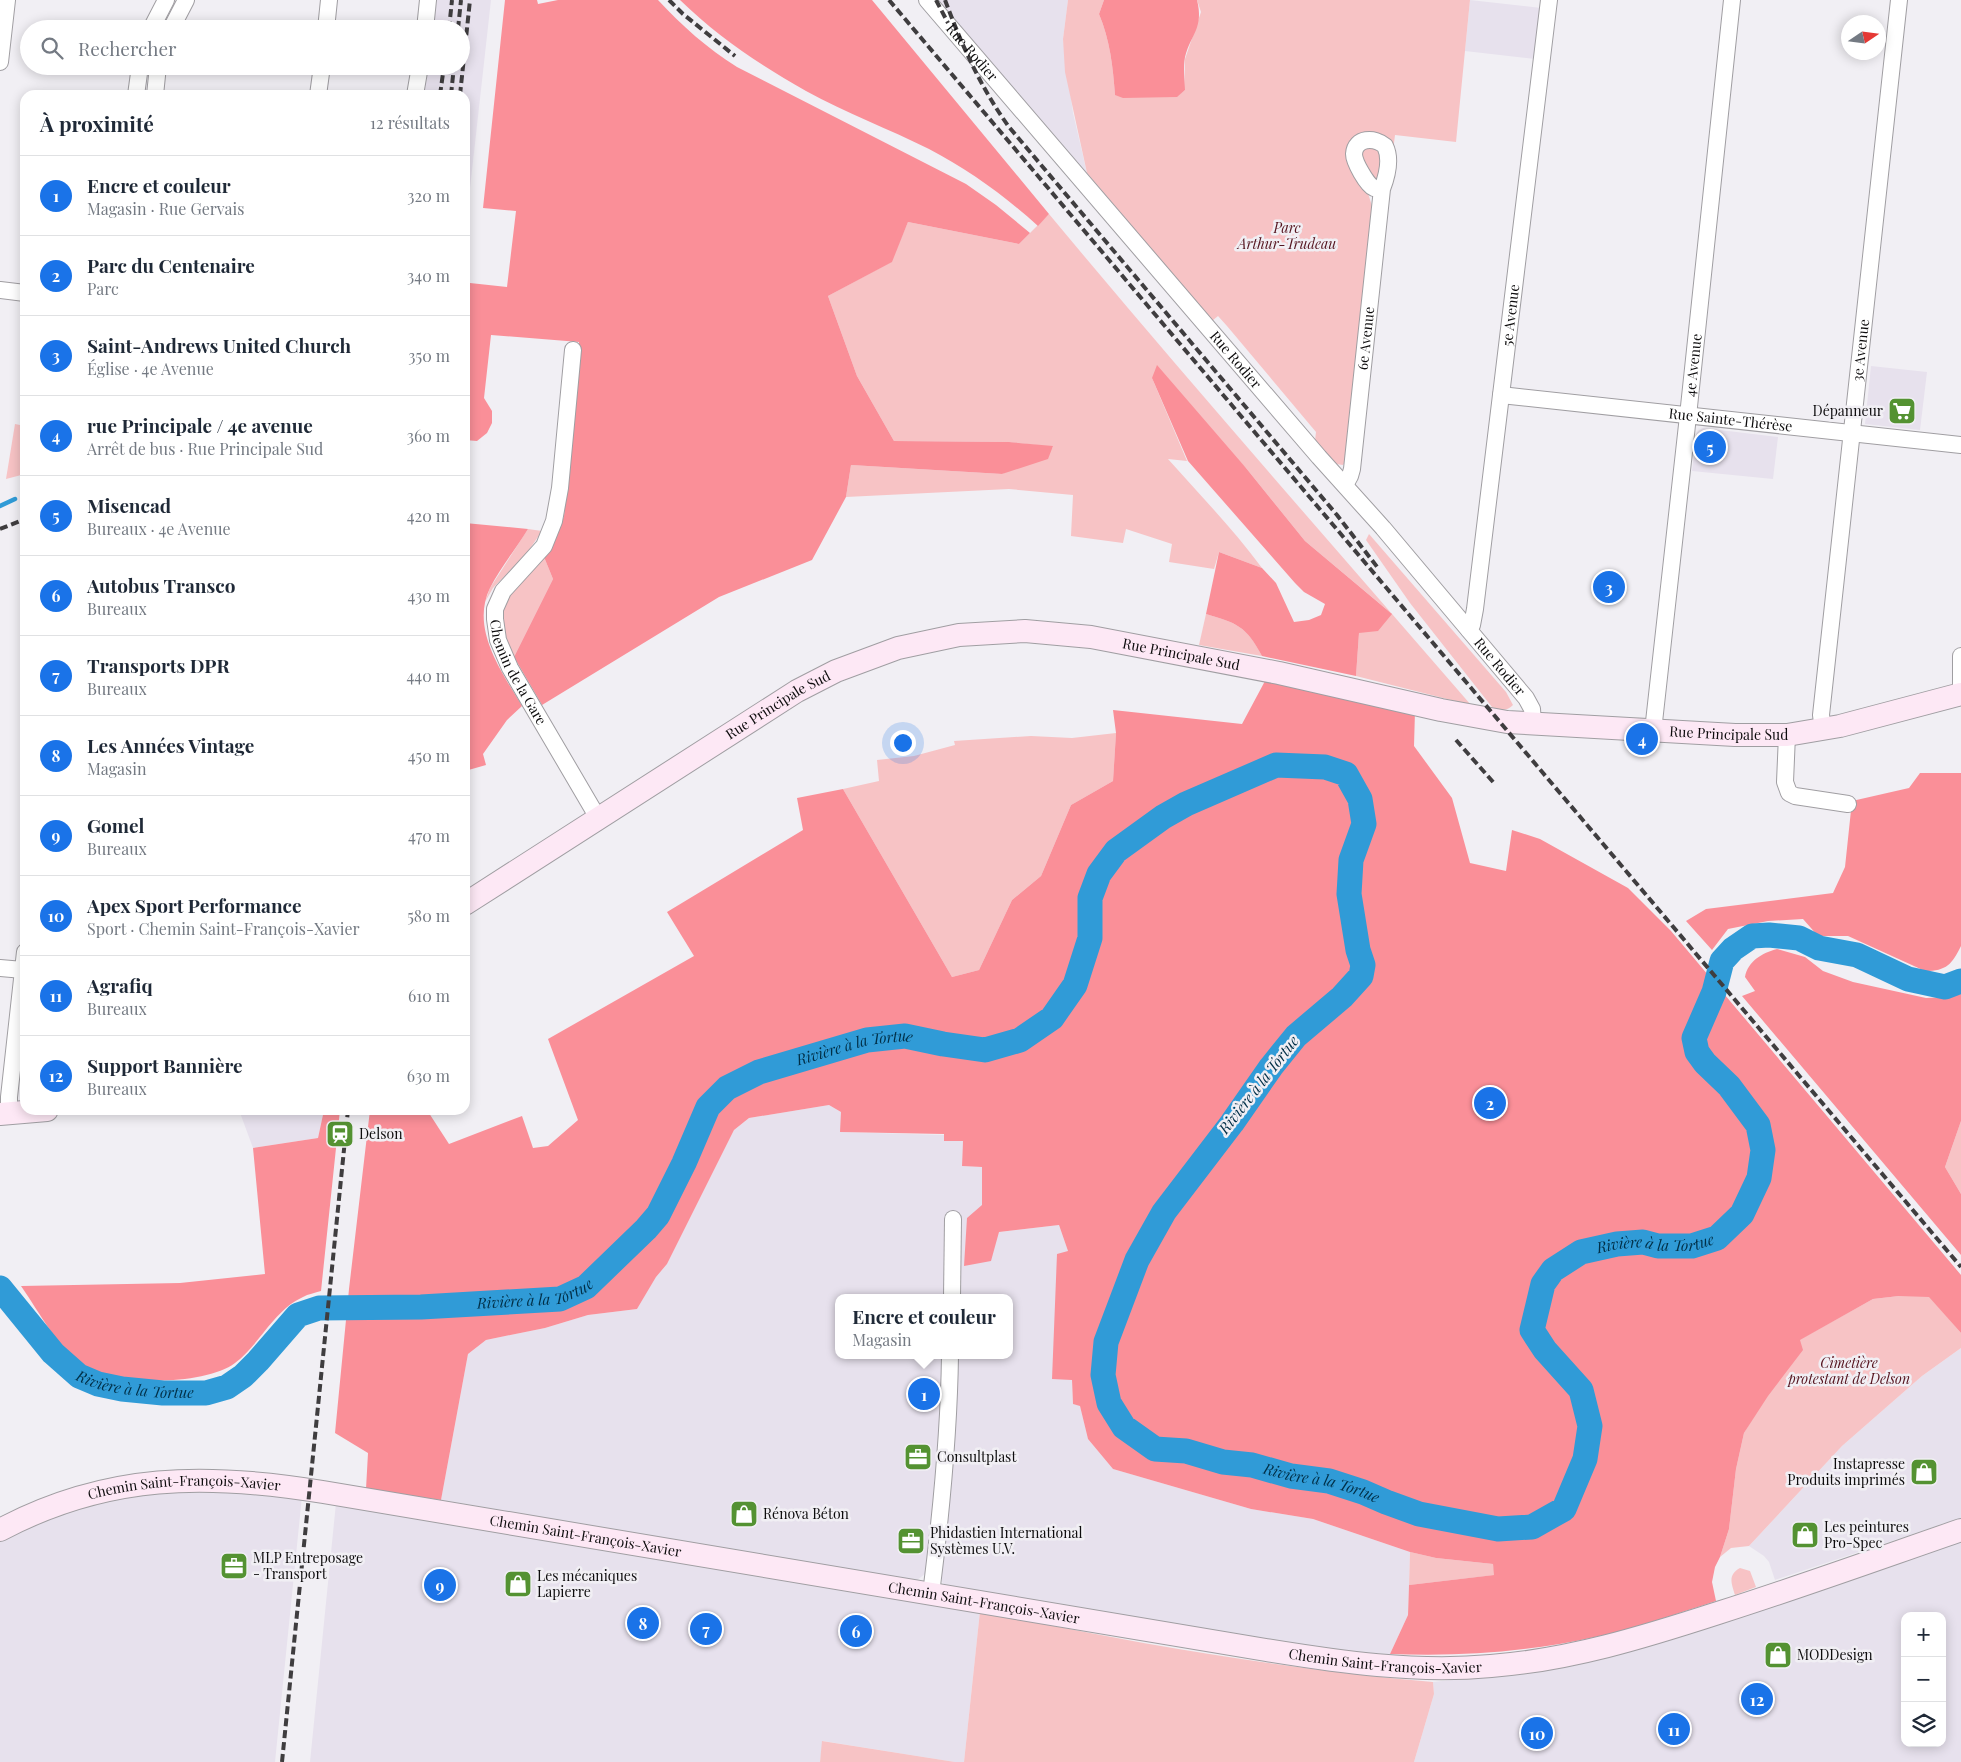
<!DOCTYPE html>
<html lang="fr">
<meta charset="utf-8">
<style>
:root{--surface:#fff;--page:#f6f6f7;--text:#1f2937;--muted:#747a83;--line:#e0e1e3;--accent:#1a73e8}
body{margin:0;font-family:"Playfair Display",serif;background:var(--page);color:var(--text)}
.controls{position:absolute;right:15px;bottom:15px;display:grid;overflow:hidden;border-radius:10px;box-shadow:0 2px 12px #0003}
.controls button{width:45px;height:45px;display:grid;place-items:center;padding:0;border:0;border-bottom:1px solid var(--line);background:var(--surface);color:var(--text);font:25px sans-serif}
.compass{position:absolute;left:1841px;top:15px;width:45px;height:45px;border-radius:50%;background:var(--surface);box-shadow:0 2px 12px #0003;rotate:77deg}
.you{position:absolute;left:902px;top:742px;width:18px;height:18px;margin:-12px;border:4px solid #fff;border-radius:50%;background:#1a73e8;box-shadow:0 0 0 8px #1a73e833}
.badge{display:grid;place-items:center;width:32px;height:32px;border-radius:50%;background:var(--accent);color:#fff;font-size:16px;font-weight:700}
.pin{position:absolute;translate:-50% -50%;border:2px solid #fff;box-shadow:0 1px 5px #0006}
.popup{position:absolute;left:835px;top:1294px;width:178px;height:65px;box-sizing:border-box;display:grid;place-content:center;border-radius:10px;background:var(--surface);filter:drop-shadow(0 1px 4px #0005);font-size:16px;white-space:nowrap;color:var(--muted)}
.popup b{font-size:19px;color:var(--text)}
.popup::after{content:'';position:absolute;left:50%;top:100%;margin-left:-10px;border:10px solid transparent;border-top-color:var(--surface)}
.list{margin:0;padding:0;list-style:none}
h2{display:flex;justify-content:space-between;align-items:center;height:65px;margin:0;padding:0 20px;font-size:21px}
h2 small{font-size:16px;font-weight:400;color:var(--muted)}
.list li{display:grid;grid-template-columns:32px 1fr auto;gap:15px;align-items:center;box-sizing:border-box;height:80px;padding:0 20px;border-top:1px solid var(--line)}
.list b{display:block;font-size:19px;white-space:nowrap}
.list p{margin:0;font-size:16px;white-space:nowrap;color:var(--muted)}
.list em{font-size:16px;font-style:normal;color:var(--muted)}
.icon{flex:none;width:28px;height:28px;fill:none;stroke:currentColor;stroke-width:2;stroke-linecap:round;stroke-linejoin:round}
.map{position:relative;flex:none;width:1961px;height:1762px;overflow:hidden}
.search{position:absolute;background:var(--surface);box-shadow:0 2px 12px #0003;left:20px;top:20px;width:450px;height:55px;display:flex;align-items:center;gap:12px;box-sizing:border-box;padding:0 18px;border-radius:28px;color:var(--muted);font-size:19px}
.panel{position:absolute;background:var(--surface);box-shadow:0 2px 12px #0003;left:20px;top:90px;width:450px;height:1025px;border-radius:15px}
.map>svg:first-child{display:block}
.built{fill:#e7e1ed;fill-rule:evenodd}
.green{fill:#f7c3c5}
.forest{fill:#fa8f98}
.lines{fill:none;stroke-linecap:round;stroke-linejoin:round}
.stream{stroke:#309bd7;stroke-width:4.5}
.river{stroke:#309bd7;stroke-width:25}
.street-casing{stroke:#a09ea2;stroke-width:18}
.secondary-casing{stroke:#a09ea2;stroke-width:24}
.street{stroke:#fff;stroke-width:16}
.secondary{stroke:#fde8f5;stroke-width:22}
.rail{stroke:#3f3d3f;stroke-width:4;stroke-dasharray:8 4;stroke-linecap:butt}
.labels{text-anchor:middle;stroke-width:5;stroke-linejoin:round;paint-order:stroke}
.street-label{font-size:14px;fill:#0d0c0d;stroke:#f1eff4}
.park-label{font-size:14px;font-style:italic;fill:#55141f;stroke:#f1eff4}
.poi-label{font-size:14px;fill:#0d0c0d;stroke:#f1eff4;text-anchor:start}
.water-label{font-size:15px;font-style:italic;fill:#012f47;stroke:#f1eff4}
</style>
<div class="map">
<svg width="1961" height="1762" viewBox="0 0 1961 1762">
<rect width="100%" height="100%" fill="#f1eff4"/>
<g class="built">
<path d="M437,0h54l-26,233v-138h-41l5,-29h32v-37h-28z"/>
<path d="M938,0h130l-5,39 10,74 14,60z"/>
<path d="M1470,0l71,8 -6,51 -70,-8z"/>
<path d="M1871,366l56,6 -7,58 -55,-6z"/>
<path d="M1703,428l75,9 -5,42 -81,-8 4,-37 2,-3z"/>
<path d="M829,1105l12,7v20l103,3v6h19l-1,25 20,1v38l17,27 60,-7 9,26 -16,128h20l1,25 7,1 8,34 25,30 138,40 62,10 97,33 -2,63 -18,39 -39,-1 -406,-68 -3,-3 -1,-6 16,-221h52v-57h-50l2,-84 -14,-1 -2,85h-106v57h104l-2,48 -11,133 -4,37 -10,8 -475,-81 27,-146 18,-14 59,-12 43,-13 49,-6 19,-32 11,-13 67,-134 15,-12z"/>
<path d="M239,1110h85l-6,28 -65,10z"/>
<path d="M1961,1348v170l-186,62 -6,-18 -5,-6 -15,-10 93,-100 80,-70z"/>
<path d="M171,1487l131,9 -27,266h-275v-224l75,-29z"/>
<path d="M336,1503l644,108 -16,151h-9l-132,-21 -3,21h-510z"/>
<path d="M1961,1540v222h-547l20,-68 -1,-12 120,-13 38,-7 37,-10zM1905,1616h37v127h-37z"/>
</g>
<g class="green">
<path d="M1068,0h36l-5,14c11,26 14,53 16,81l61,2 9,-7v-31l16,-47 -4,-12h273l-14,142 -61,-7 -2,16 -34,-15 8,54 5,16 -27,256 -2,3 -7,-1 -21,-23 1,-9 -89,-106 -9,-10 -6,5 -125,-148 -22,-101 -2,-33z"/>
<path d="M1368,145l14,7 -4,27h-6l-12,-28z"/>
<path d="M1049,214c138,166 281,328 422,491l-115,-29 3,-43 32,-20 -86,-72 -59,-73 -94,-90 35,83 -19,-2c32,36 66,71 94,109l-43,-16 -5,17 -45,-7 3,-18 -46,-15 -3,14 -52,-7 2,-41 -64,-6 -163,8 5,-32 151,9 51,-27 -44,-5 -115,-1 -37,-65 -29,-80 63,-34 17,-40 111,22z"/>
<path d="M15,424l10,2v48l-19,5z"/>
<path d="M528,529l14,2 -15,22 -34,35 -8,14 5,-14z"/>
<path d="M1369,534l137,158 7,13c-7,7 -13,5 -21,2l-82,-104 -44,-63z"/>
<path d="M544,557l9,22 -39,78c-9,-16 -15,-38 -9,-57z"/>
<path d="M1206,614c31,9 40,12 56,42l-63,-11z"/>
<path d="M1116,733l-3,48 -42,24 -30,71 -29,24 -33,70 -27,7 -109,-188 36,-8 -2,-21 37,-4 41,-11 -1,-4 77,-5 41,2z"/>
<path d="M1961,1121v73l-16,-27z"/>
<path d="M1899,1296h30l32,37v15l-39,28 -80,70 -93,100 -18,2 -11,9 9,-28 7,-60 8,-36 55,-93 74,-41z"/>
<path d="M1410,1552l26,6 57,6 2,11 -86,10z"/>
<path d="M1740,1568l10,3 6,16 -21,8c-3,-11 -8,-20 5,-27z"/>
<path d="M980,1611c149,31 300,58 453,71l1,12 -20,68h-450z"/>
<path d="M822,1741l133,21h-135z"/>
</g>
<g class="forest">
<path d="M505,0h32l1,4 20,-4h100c24,26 49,48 79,67l229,117 30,21 34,28 -11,11 -111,-22 -16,40 -64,34 29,80 37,65 115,1 44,4 -5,13 -46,15 -151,-9 -5,32 -34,63 -93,37 -177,108 -28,-48 39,-78 -9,-22 14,-24 6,-17 15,-174 -88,-7 -7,63 8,13v12l-5,10 -10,8 -12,-1v-100l5,-57 37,4 9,-76 -33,-3z"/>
<path d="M680,0h192l177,214 -11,12c-33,-30 -69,-56 -109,-77 -40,-20 -83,-36 -123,-58 -46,-26 -88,-54 -126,-91z"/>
<path d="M1104,0h93c7,28 -6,34 -12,57 -2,10 0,23 0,33l-8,7 -54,1 -8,-3c-2,-28 -5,-55 -16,-81z"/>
<path d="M1157,365l89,103 59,73 87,73 -14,17 -19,2 -3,43 -94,-20c-16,-30 -25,-33 -56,-42l13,-62 43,16 14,15 18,39 15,-2 12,-5 4,-11 -21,-12 -9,-9 -107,-122 -36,-83z"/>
<path d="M465,523l63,6c-12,20 -28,39 -38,59 -20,41 12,84 32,118l-15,14 -24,34 3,11 -21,6z"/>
<path d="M1265,681l150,30 -1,35 38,52 18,65 36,8 6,-41 28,9 88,49 43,43 290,344v58l-32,-36 -30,-1 -26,3 -73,41 3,10 -35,46 -24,37 -8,36 -7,60 -9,28 -5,10 -3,15 4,19c-40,13 -80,27 -121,36 -68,15 -136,20 -205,17l18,-39 1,-30 85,-10 -1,-11 -57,-6 -26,-6 -97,-33 -62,-10 -138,-40 -25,-30 -8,-33 -7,-2 -1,-24 -20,-1 5,-125 11,-3 -9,-26 -60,7 -8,29 -27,5 3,-48 15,-13v-38l-20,-1 1,-25h-19v-7l-104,-2 1,-20 -12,-7 -80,13 -15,12 -67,134 -11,13 -19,32 -49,6 -43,13 -59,12 -18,14 -27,146 -75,-11 2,-36 -33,-20 14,-144 21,-179h57l22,34 73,-28 11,32 15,-2 30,-26 -30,-81 146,-83 -27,-44 136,-82 -6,-32 46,-9 109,188 27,-7 33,-70 29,-24 30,-71 42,-24 3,-48 -3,-23 129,14z"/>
<path d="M1920,773h41v173c-9,18 -14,25 -36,25l-77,-35h-30l-15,-17 -35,2 -40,8 -16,21 -26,-29 20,-12 127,-16 12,-26 7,-66 57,-13z"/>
<path d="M1777,949l28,8 18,14 30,11 73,16 23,-1 12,-3v127l-16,46 16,27v61l-219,-259 13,-5 -10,-14c3,-16 17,-24 32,-28z"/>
<path d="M324,1110h16l-19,181c-6,2 -13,3 -18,6 -29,13 -43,47 -68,66 -29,22 -116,23 -147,5 -30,-18 -48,-55 -67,-82l159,-3 85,-9 -12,-126 65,-10z"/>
</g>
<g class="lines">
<path class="stream" d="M0,506l15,-7"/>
<path class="river" id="s1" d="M0,1288l53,65 26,23 19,8 24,5 41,4h43l21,-6 16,-11 15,-15 40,-46 21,-7 102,-1 139,-8 26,-12 60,-58 12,-14 26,-52 24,-56 19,-19 32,-16 108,-32 38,-4 38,8 42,6 35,-10 32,-22 23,-33 15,-47v-40l9,-24 17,-23 47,-34 23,-13 90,-39 49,2 21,7 14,25 4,25 -13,36 -2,34 9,56 5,15 -2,11 -19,21 -46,39 -25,31 -39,56 -68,89 -27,48 -31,82 -3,33 6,28 15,24 31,22 31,2 37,11 29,3 39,11 38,5 34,11 23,10 33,12 79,15 34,-2 32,-18 21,-50 5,-33 -9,-36 -36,-40 -13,-20 11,-46 10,-14 28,-18 36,-8 26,-2 15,4h34l25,-8 25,-24 17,-36 4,-28 -5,-25 -29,-39 -24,-23 -8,-11 -3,-14 20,-46 8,-31 11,-12 19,-13 17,-1 30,3 20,10 38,7 51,24 37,8 16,-6"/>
<defs>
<g id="street">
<path id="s2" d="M927,0l392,457 64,71 143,170 6,11 1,14"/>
<path d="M151,29l15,-29"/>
<path d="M171,29l15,-29"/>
<path d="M326,29l3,-29"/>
<path d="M425,29l3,-29"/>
<path d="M0,62l7,-62"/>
<path d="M136,95l4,-29"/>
<path d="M155,95l3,-29"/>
<path d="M318,95l4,-29"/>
<path d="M415,95l5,-29"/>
<path d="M0,290l25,3"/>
<path id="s3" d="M573,350l-13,138 -6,33 -10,25 -41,45 -8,18v10l3,21 12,28 88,150"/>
<path id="s4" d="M1501,395l460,50"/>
<path id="s5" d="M1345,485l5,-9 2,-7 30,-280c5,-13 9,-31 3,-43 -10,-9 -30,-9 -31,8 0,8 13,31 20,34 2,1 5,1 8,1"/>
<path id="s6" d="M1469,630l3,-5 3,-16 74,-609"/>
<path d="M1961,656v29"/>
<path id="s7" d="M1823,730l-2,-15 78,-715"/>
<path id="s8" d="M1653,731l35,-315 44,-416"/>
<path d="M1787,735l-2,47 4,11 6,3 53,8"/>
<path d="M0,968l23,2"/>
<path d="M9,1114v-17l16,-145"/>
<path d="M952,1298l1,-79"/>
<path d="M931,1594c10,-79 18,-159 19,-239"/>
</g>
<g id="secondary">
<path id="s9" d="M465,904l332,-213 39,-20 62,-23 61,-13 66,-4 66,6 188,36 162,37 66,12 228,13h52l53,-9 121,-32"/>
<path d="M0,1114l47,-4"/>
<path id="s10" d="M0,1530c107,-57 207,-57 323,-38l943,158c74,12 149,23 225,16 79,-6 153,-29 227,-53 82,-26 162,-55 243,-83"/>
</g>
</defs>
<use href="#street" class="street-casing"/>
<use href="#secondary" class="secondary-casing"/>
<use href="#street" class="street"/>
<use href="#secondary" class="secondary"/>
<g class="rail">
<path d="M669,0l14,14 52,42"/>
<path d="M889,0l1072,1267"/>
<path d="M936,0l12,23"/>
<path d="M945,0c17,46 36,88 64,127l328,388 41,53"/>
<path d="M449,29l3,-29"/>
<path d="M458,29l3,-29"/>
<path d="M440,95l4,-29"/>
<path d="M451,95l3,-29"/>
<path d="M460,95l10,-95"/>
<path d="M0,529l25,-10"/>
<path d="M1456,740l38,43"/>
<path d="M282,1762l66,-652"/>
</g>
</g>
<defs>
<symbol id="supermarket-square" viewBox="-11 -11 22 22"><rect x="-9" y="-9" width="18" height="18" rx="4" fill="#549232" stroke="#f1eff4"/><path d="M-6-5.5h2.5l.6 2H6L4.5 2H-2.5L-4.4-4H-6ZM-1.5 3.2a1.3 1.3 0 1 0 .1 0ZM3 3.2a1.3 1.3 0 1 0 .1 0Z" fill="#fff"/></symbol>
<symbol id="station-square" viewBox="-11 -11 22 22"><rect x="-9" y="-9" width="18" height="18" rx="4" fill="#549232" stroke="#f1eff4"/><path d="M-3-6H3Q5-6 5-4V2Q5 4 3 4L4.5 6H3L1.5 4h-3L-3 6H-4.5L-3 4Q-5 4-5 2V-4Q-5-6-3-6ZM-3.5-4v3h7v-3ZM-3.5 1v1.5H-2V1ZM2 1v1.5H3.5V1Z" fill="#fff"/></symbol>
<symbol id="office-square" viewBox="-11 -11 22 22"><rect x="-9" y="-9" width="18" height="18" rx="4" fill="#549232" stroke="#f1eff4"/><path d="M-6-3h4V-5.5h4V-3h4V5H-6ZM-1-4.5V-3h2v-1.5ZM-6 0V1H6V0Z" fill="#fff"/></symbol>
<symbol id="shop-square" viewBox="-11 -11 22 22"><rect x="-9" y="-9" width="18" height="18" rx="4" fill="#549232" stroke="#f1eff4"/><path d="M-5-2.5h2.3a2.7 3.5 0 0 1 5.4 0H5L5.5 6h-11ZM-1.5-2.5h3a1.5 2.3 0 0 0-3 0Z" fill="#fff"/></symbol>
</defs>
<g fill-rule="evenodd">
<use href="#supermarket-square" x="1886" y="395" width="32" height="32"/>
<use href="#station-square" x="324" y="1118" width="32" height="32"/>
<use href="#office-square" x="902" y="1441" width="32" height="32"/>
<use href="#shop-square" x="1908" y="1456" width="32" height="32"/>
<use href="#shop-square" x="728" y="1498" width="32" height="32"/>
<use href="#shop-square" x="1789" y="1519" width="32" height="32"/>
<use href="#office-square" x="895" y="1525" width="32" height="32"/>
<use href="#office-square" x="218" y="1550" width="32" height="32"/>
<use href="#shop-square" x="502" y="1568" width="32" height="32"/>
<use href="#shop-square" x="1762" y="1639" width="32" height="32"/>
</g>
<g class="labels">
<g class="street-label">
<text dy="5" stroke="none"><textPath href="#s2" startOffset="69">Rue Rodier</textPath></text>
<text dy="5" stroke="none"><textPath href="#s6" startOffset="318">5e Avenue</textPath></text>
<text dy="5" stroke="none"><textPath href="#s5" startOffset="149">6e Avenue</textPath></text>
<text dy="5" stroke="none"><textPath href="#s7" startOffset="382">3e Avenue</textPath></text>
<text dy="5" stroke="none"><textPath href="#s2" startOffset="474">Rue Rodier</textPath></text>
<text dy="5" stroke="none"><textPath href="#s8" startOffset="368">4e Avenue</textPath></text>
<text dy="5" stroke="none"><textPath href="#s4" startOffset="231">Rue Sainte-Thérèse</textPath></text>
<text dy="5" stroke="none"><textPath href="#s9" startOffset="791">Rue Principale Sud</textPath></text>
<text dy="5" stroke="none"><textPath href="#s2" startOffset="879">Rue Rodier</textPath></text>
<text dy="5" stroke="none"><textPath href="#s3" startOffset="348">Chemin de la Gare</textPath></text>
<text dy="5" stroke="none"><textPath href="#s9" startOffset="371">Rue Principale Sud</textPath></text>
<text dy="5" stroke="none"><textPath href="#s9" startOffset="1346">Rue Principale Sud</textPath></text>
<text dy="5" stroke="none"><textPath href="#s10" startOffset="192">Chemin Saint-François-Xavier</textPath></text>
<text dy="5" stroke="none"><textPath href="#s10" startOffset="598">Chemin Saint-François-Xavier</textPath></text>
<text dy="5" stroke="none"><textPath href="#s10" startOffset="1002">Chemin Saint-François-Xavier</textPath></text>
<text dy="5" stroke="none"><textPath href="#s10" startOffset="1408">Chemin Saint-François-Xavier</textPath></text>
</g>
<g class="park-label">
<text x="1287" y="233">Parc<tspan x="1287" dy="16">Arthur-Trudeau</tspan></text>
<text x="1849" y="1368">Cimetière<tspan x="1849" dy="16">protestant de Delson</tspan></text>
</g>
<g class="poi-label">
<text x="1883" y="416" text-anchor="end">Dépanneur</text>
<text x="359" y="1139">Delson</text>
<text x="937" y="1462">Consultplast</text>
<text x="1905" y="1469" text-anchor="end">Instapresse<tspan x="1905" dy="16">Produits imprimés</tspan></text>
<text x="763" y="1519">Rénova Béton</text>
<text x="1824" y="1532">Les peintures<tspan x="1824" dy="16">Pro-Spec</tspan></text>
<text x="930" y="1538">Phidastien International<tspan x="930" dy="16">Systèmes U.V.</tspan></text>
<text x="253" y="1563">MLP Entreposage<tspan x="253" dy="16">- Transport</tspan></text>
<text x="537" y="1581">Les mécaniques<tspan x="537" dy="16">Lapierre</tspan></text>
<text x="1797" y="1660">MODDesign</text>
</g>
<g class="water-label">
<text dy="5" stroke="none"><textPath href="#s1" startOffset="1046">Rivière à la Tortue</textPath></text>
<text transform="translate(1259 1085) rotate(-52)" y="5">Rivière à la Tortue</text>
<text dy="5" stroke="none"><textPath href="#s1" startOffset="3282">Rivière à la Tortue</textPath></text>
<text dy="5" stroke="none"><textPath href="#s1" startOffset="611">Rivière à la Tortue</textPath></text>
<text dy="5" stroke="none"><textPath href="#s1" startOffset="176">Rivière à la Tortue</textPath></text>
<text dy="5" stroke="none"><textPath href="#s1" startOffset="2652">Rivière à la Tortue</textPath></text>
</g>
</g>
</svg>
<div class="controls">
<button>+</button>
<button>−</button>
<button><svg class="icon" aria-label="layers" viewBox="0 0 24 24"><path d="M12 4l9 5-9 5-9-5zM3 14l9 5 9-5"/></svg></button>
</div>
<svg class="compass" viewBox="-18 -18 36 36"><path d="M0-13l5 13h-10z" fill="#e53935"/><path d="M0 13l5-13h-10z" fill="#747a83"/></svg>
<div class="you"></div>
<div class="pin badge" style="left:924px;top:1394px">1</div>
<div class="popup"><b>Encre et couleur</b>Magasin</div>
<div class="pin badge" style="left:1490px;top:1103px">2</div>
<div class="pin badge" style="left:1609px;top:587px">3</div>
<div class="pin badge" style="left:1642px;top:739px">4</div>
<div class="pin badge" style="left:1710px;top:447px">5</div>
<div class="pin badge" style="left:856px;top:1631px">6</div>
<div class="pin badge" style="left:706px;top:1629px">7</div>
<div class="pin badge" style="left:643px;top:1623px">8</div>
<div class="pin badge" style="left:440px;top:1585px">9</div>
<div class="pin badge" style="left:1537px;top:1733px">10</div>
<div class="pin badge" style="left:1674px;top:1729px">11</div>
<div class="pin badge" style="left:1757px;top:1699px">12</div>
<div class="search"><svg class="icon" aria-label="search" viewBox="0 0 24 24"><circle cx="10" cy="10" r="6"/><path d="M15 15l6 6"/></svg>Rechercher</div>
<section class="panel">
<h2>À proximité<small>12 résultats</small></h2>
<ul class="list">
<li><span class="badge">1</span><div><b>Encre et couleur</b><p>Magasin · Rue Gervais</p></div><em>320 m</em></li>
<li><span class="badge">2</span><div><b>Parc du Centenaire</b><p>Parc</p></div><em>340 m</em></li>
<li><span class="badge">3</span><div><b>Saint-Andrews United Church</b><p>Église · 4e Avenue</p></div><em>350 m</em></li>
<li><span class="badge">4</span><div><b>rue Principale / 4e avenue</b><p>Arrêt de bus · Rue Principale Sud</p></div><em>360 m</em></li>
<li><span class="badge">5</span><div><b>Misencad</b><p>Bureaux · 4e Avenue</p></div><em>420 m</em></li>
<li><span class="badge">6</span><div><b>Autobus Transco</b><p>Bureaux</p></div><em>430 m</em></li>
<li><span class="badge">7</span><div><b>Transports DPR</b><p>Bureaux</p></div><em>440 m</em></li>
<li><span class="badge">8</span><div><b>Les Années Vintage</b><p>Magasin</p></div><em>450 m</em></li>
<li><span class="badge">9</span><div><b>Gomel</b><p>Bureaux</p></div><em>470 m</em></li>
<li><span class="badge">10</span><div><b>Apex Sport Performance</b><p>Sport · Chemin Saint-François-Xavier</p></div><em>580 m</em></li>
<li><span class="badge">11</span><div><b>Agrafiq</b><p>Bureaux</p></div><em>610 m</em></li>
<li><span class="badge">12</span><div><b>Support Bannière</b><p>Bureaux</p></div><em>630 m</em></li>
</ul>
</section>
</div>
